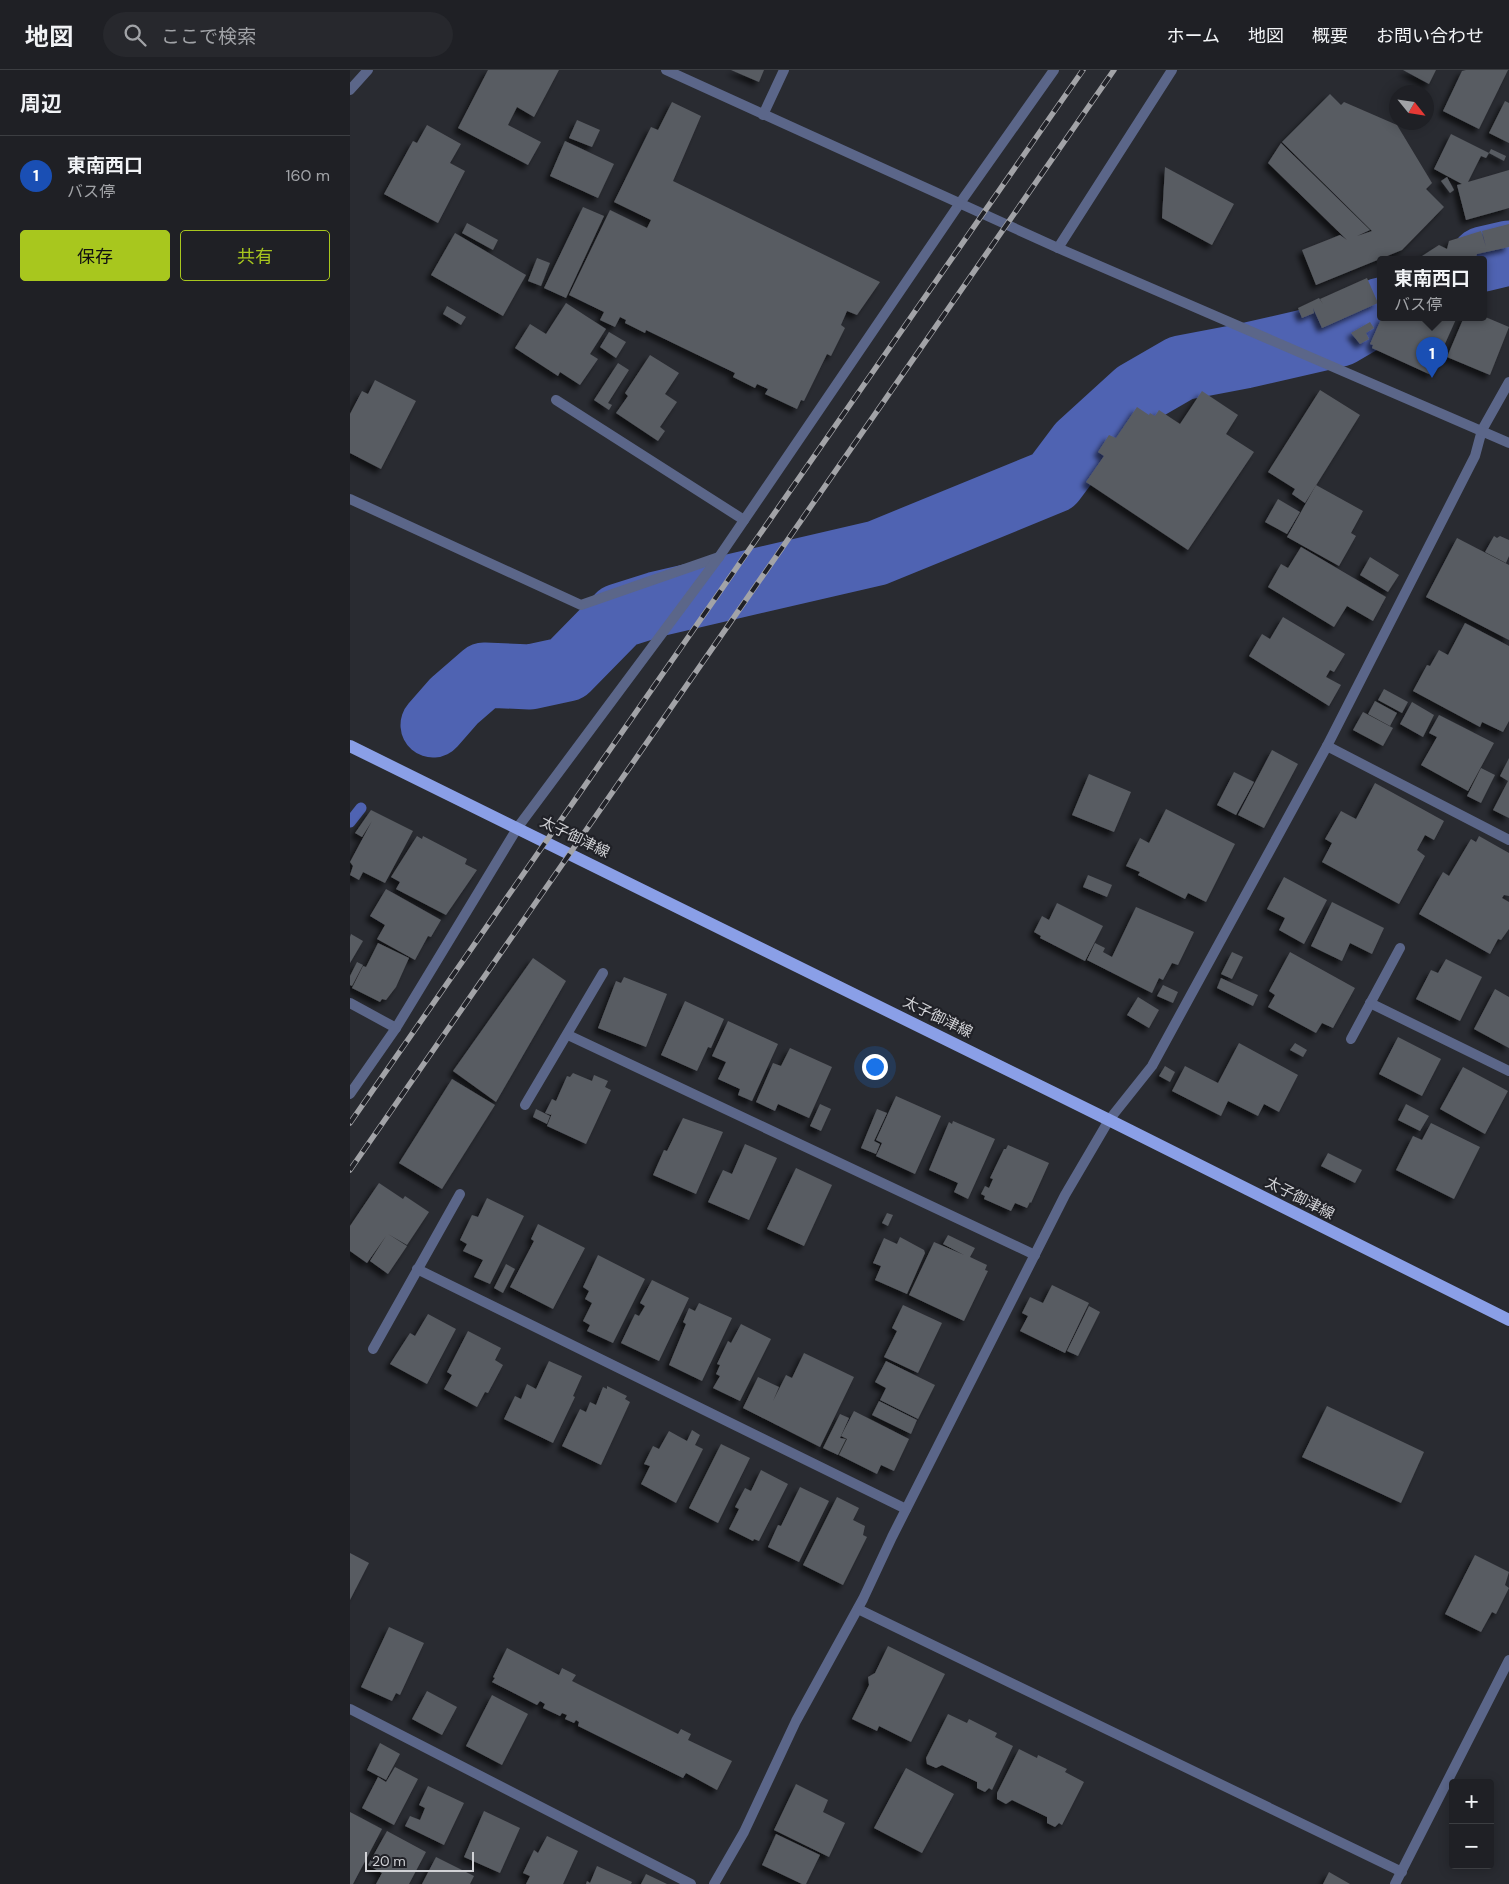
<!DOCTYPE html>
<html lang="ja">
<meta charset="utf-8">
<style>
:root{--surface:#1f2025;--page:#27282d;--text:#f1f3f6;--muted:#a1a3a7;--line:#3c3e42;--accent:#a8c71e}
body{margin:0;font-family:"DM Sans","Noto Sans JP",sans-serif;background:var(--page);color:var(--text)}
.controls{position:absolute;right:15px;bottom:15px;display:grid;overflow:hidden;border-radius:5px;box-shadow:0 2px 12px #0003}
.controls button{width:45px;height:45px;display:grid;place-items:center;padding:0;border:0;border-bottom:1px solid var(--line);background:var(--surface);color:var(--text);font:25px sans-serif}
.compass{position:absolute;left:1039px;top:15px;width:45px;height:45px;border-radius:50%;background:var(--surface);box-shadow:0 2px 12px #0003;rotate:120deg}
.scale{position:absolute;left:15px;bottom:12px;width:109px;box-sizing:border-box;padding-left:5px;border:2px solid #d1d2d6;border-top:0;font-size:14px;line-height:18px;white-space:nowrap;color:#d1d2d6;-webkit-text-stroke:4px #202127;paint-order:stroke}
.you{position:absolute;left:524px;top:996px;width:18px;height:18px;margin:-12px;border:4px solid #fff;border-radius:50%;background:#1a73e8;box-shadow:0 0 0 8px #1a73e833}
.badge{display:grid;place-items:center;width:32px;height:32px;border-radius:50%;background:var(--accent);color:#fff;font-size:16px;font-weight:700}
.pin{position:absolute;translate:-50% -41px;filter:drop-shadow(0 1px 2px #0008)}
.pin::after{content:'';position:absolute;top:26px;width:18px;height:15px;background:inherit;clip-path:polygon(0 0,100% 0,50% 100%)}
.popup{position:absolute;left:1027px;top:186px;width:110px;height:65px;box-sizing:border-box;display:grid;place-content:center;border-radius:5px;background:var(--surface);filter:drop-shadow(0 1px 4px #0005);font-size:16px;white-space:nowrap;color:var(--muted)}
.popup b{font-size:19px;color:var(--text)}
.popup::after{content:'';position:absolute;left:50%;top:100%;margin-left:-10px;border:10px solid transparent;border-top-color:var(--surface)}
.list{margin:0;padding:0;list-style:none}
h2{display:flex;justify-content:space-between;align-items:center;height:65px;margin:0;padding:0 20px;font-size:21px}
h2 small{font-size:16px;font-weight:400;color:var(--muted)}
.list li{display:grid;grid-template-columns:32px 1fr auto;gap:15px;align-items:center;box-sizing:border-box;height:80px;padding:0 20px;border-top:1px solid var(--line)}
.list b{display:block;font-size:19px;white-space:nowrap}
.list p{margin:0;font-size:16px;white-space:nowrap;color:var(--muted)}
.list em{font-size:16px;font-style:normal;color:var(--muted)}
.actions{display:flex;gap:10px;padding:15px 20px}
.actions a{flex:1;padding:11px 0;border:1px solid var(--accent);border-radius:5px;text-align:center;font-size:18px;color:var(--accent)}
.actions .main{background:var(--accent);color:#111}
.icon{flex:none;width:28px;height:28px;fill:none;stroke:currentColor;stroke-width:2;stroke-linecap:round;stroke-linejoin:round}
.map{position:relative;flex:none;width:1159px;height:1814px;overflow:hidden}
header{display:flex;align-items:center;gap:30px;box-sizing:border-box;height:70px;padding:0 25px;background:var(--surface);border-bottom:1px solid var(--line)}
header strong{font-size:24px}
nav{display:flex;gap:28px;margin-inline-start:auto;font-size:18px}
.search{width:350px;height:45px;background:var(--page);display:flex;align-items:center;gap:12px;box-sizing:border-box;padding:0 18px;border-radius:28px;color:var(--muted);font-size:19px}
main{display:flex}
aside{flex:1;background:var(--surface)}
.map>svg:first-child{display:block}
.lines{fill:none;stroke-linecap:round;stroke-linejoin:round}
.stream{stroke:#4f63b2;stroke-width:11}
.river{stroke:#4f63b2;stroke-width:65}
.building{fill:#595c62;filter:url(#shadow)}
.minor{stroke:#5b6689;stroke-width:10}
.tertiary{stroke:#5b6689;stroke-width:10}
.primary{stroke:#8a9fe7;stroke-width:12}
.rail-casing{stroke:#a2a3a7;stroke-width:5.5}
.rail{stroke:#202127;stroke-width:4;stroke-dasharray:11;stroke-linecap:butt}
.labels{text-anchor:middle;stroke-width:4.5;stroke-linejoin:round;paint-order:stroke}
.street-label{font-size:15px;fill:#d1d2d6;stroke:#202127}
</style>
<header>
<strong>地図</strong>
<div class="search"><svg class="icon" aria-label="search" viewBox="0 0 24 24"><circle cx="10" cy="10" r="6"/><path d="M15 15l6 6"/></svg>ここで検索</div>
<nav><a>ホーム</a><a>地図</a><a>概要</a><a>お問い合わせ</a></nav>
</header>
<main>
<aside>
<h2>周辺<small></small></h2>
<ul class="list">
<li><span class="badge" style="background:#1a4fb4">1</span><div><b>東南西口</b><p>バス停</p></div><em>160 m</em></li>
</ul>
<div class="actions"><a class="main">保存</a><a>共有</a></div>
</aside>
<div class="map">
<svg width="1159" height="1814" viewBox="0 0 1159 1814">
<defs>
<filter id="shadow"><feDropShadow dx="-4.5" dy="4.5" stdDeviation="2.5" flood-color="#0009"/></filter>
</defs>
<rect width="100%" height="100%" fill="#292b31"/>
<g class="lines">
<path class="stream" d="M0,752l11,-14"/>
<g class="river">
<path d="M1133,189l26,-6"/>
<path d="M83,655l21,-24 30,-26 46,2 37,-8 52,-53 38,-12 220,-51 176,-72 27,-36 56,-51 45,-26 63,-12 96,-22 41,-24"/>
</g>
</g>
<g class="building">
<path d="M138,0h71l-25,47 -17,-10 -9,18 33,17 -13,23 -70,-37z"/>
<path d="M381,0h33l-5,12z"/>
<path d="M1053,0h33l-7,14z"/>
<path d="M1116,0h42l-29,59 -36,-18 19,-40z"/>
<path d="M980,24l11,11 3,-3 53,23 35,58 -6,6 18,18 -42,43 -86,35 -14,-35 38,-15 7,5 -79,-77 13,-20 89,87 -13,6 15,-5 -90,-89z"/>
<path d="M1155,31l4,2v40l-20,-10z"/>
<path d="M322,32l29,14 -28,65 207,101 -23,33 -10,-4 -6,14 4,3 -14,28 -4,-2 -23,47 -3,-1 -4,9 -32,-15 3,-5 -11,-5 -2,4 -22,-11 2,-4 -89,-43 -1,3 -20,-10 1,-3 -6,-3 -5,10 -15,-7 4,-8 -35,-17 41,-85 37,18 4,-8 -37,-18 37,-75 7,3z"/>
<path d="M227,50l23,10 -8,17 -23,-9z"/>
<path d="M77,55l34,19 -11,19 15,8 -27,52 -54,-29 29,-53 4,2z"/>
<path d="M1101,64l38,19 -3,5 -5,-2 -13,26 41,-12v38l-43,12 -9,-35 5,-1 -28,-15z"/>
<path d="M215,71l49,23 -16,34 -48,-22z"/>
<path d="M1141,79l15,7 -2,5 -15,-8z"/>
<path d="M815,97l69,37 -22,41 -50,-27z"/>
<path d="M1097,107l7,13 -4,3 -9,-12z"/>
<path d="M233,137l21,9 -38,82 -22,-10z"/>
<path d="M117,153l31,17 -5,10 -31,-17z"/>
<path d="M1159,154v23l-32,7 -2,5h-54l1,-3 17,-11 8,4 2,-8 32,-10 5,16 -4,-16z"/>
<path d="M105,163l71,42 -23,41 -72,-41z"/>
<path d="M187,188l13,5 -9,23 -13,-5z"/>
<path d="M1017,208l11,25 -56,25 -9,-20 1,5 -12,5 -4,-10 21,-10 4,6 -3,-5z"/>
<path d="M216,233l40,26 -16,25 8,5 -18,26 -20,-13 -2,4 -43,-28 15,-24 16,10z"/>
<path d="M97,236l19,11 -5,8 -18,-11z"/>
<path d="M1133,246l26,11 -19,48 -43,-18 17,-40z"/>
<path d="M1032,247h75l-26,58 -59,-27 1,-3 -3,-1z"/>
<path d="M1020,252l4,6 -8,5 3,6 -9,5 -9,-11z"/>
<path d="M259,262l17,10 -10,16 -16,-11z"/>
<path d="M300,285l29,18 -14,21 12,8 -17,25 5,4 -7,10 -42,-28 12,-17 -3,-3z"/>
<path d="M268,293l11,7 -21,33 4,2 -3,5 -15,-10z"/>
<path d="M25,310l41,21 -35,68 -31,-16v-39l12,-23 6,3z"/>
<path d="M970,320l40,25 -55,88 -13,-9 3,-5 -27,-17z"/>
<path d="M852,321l36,24 -12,19 28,18 -66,98 -102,-68 18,-26 -6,-4 11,-17 7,3 21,-31 12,8 1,-2 5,3 4,-6 21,14z"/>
<path d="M966,415l47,26 -12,22 5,3 -17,30 -52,-29z"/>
<path d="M928,429l22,13 -13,22 -22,-12z"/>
<path d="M1144,466l3,2 3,-2 9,4v16l-3,7 -21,-11z"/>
<path d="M1107,468l52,27v75l-83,-43z"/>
<path d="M951,477l85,50 -13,24 -26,-15 -13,21 -66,-40 13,-23 7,4z"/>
<path d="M1020,487l29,18 -11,17 -28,-17z"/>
<path d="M933,547l62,37 -11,18 -4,-2 -4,7 15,8 -12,21 -80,-50 13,-22 8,5z"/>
<path d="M1115,553l44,23v75l-6,11 -21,-10 -2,5 -67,-36 14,-26 3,1 9,-16 9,5z"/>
<path d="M1034,619l24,13 -6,11 -24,-13z"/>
<path d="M1025,631l22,12 -7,13 -22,-12z"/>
<path d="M1062,632l22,13 -11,22 -23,-13z"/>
<path d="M1013,642l30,16 -10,18 -30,-16z"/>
<path d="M1089,645l55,28 -26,48 -47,-26 16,-28 -8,-4z"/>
<path d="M922,680l26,14 -34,64 -26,-13z"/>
<path d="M1159,688v60l-16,-8 15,-29 -8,-5z"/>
<path d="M1131,698l14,7 -14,28 -14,-7z"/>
<path d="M884,702l20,10 -18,33 -19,-10z"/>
<path d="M739,704l42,18 -17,40 -42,-17z"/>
<path d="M1025,713l69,38 -10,19 -9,-5 -8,15 8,6 -26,48 -77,-42 10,-19 -7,-4 16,-28 15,8z"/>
<path d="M816,739l69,35 -29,58 -18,-9 -3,6 -47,-24 2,-3 -14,-6 14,-28 9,5z"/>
<path d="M21,740l42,21 -28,52 -22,-11 -4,8 -9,-5 3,-9 -3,-4 22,-41 -10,16 -7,-4z"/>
<path d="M67,766l5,3 1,-3 44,23 -2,5 12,6 -31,45 -50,-26 4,-7 -9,-5z"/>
<path d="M1129,766l30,17v43l-5,-1 -2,3 7,4v27l-8,11 -3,-1 -8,15 -71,-40 24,-42 6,4 22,-37 5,3z"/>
<path d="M738,805l24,10 -5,12 -24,-10z"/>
<path d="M934,807l43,23 -23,44 -25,-14 6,-12 -18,-9z"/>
<path d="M36,819l55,31 -10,17 -3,-1 -13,24 -38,-21 8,-14 -15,-9z"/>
<path d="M982,832l52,26 -12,26 -22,-11 -8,18 -31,-15z"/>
<path d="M707,833l46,23 -18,35 -45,-23 1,-2 -7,-4 8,-16 7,4z"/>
<path d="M786,837l58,25 -16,33 -6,-2 -9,17 -4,-2 -7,15 -65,-33 8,-17 10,5 -2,4 9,5z"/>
<path d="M1,864l12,7 -13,22v-26z"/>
<path d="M28,873l31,15 -13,29 -10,13 -4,-1 -2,3 -28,-14 11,-22 3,1z"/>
<path d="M882,882l11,5 -11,22 -11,-5z"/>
<path d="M940,882l65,36 -22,40 -11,-5 -6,10 -48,-26 7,-12 -6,-4z"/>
<path d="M183,888l33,23 -70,121 -43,-31z"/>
<path d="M1096,889l36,18 -22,44 -44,-22 15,-29 7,3z"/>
<path d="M7,892l6,3 -11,21 -2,-1v-9z"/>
<path d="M274,907l43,17 -21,53 -48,-19 18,-47 5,2z"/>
<path d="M871,908l37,17 -5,11 -36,-18z"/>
<path d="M813,915l15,7 -5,11 -16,-7z"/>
<path d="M1145,919l14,8v51l-35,-19z"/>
<path d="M788,927l21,13 -10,18 -22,-13z"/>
<path d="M335,931l39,18 -13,29 -3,-1 -11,24 -36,-16z"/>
<path d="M378,951l50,23 -26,57 -14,-6 2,-6 -22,-10 8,-17 -14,-6z"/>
<path d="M1048,967l43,22 -19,37 -43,-22z"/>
<path d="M889,973l59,32 -19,37 -15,-8 -6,12 -30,-15 -7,15 -49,-25 13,-25 33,17z"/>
<path d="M945,973l12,7 -4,7 -13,-7z"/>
<path d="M440,978l42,19 -23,51 -31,-14 -3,7 -19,-9 17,-39 8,3z"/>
<path d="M815,996l10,6 -5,10 -11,-6z"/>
<path d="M1113,997l45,24 -23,43 -45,-25z"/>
<path d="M223,1003l19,8 2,-6 14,6 -3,6 6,3 -25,54 -39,-18 5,-13 -1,2 -6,-2 7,-14 4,2 11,-25 3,1z"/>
<path d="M102,1009l43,26 -53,84 -43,-26z"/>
<path d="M546,1026l45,20 -26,58 -39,-18 6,-13 -6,-3z"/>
<path d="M470,1034l11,5 -10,22 -11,-5z"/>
<path d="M1056,1034l23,12 -9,15 -22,-11z"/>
<path d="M186,1039l14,7 -3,8 -14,-7z"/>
<path d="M527,1039l10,4 -13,28 6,3 -4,10 -15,-6z"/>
<path d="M333,1048l40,14 -27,62 -43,-19 11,-25 3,1z"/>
<path d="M603,1051l42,18 -27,60 -14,-7 4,-9 -29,-13 20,-48 3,2z"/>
<path d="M1081,1053l49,24 -26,52 -58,-29 17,-34 9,4z"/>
<path d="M395,1074l32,14 -28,62 -41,-18 15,-32 9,4z"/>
<path d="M658,1075l41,18 -18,40 -1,-1 -3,6 -12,-5 -4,8 -27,-12 1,-3 -4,-2 4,-8 4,2 4,-9 -3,-1 14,-29h2z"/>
<path d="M978,1083l34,17 -7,13 -34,-17z"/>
<path d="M446,1098l36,17 -28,61 -37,-17z"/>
<path d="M29,1113l24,16 2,-3 24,16 -22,33 -19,-11 19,12 -19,28 -18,-13 16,-25 -19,27 -17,-12v-25z"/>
<path d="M137,1128l37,18 -34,68 -16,-7 9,-17 -20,-9 4,-7 -7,-4 12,-25 6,2z"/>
<path d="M537,1143l6,2 -5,11 -6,-3z"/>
<path d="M188,1154l47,24 -32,61 -43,-22 24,-46 -3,-2z"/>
<path d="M598,1165l27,13 -5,9 17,8 -2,5 3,1 -24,50 -55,-26 25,-53 30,13 -21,-11z"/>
<path d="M550,1167l24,13 1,3 -18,41 -32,-14 6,-14 -8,-3 11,-25 13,6z"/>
<path d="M248,1185l47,24 -32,64 -26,-12 3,-6 -7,-4 9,-18 -7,-4 4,-8 -6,-4z"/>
<path d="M156,1194l9,5 -12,24 -9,-5z"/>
<path d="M302,1210l37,18 -30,63 -38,-18 14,-29 4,2 6,-10 -5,-3z"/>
<path d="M702,1215l37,18 -24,50 -45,-22 8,-15 -6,-3 8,-16 13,6z"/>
<path d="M349,1233l33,15 -30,63 -33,-16 17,-41 -3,-2 6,-14 6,3z"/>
<path d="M553,1235l39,18 -24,50 -34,-16 13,-26 -5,-3z"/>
<path d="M739,1236l11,6 -22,44 -11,-5z"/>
<path d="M78,1244l28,15 -29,55 -37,-20 20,-31 5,3z"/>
<path d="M391,1254l30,15 -31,62 -27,-13 7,-12 -4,-2 4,-9 -3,-1 11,-23 3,2z"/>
<path d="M118,1261l33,17 -6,12 8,5 -15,28 -3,-1 -8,15 -33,-18 8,-14 -5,-3z"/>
<path d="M454,1283l50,24 -34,70 -77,-39 15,-31 21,10 -6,14 13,-26 6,3z"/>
<path d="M199,1291l33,15 -9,20 2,1 -22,46 -49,-24 11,-23 6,3 6,-15 9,5z"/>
<path d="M536,1291l49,24 -17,34 -38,-19 6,-12 -11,-6z"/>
<path d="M257,1316l20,10 -2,3 5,3 -29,63 -39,-19 18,-37 6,3 4,-10 6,3 7,-18 4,2z"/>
<path d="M529,1331l38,19 -6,14 -39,-19z"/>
<path d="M977,1336l97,46 -23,51 -99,-46z"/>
<path d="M504,1341l55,28 -15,32 -13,-6 -4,9 -38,-19 8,-16 -6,-3z"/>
<path d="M490,1344l9,4 -9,20 6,1 -8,16 -15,-7z"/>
<path d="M342,1360l8,5 -5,10 8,4 -27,54 -35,-19 9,-18 -6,-2 9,-18 6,3 10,-18 18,10z"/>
<path d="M371,1374l29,14 -32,65 -29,-15z"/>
<path d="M411,1400l27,14 -29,57 -5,-2 -1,2 -24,-12 10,-20 -4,-2 10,-19 6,3z"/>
<path d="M450,1417l29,14 -30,61 -31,-15 10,-22 3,1z"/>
<path d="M487,1427l22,11 -6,12 12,6 -2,9 4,2 -24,48 -40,-20z"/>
<path d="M0,1483l19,10 -19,37z"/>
<path d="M1125,1485l34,17 -4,13 4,3 -13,26 -4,-2 -11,20 -36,-18z"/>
<path d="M39,1557l35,16 -24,52 -4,-2 -4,8 -31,-14z"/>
<path d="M538,1576l57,28 -34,68 -32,-16 -2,5 -25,-12 17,-34 -1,-8 7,-4z"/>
<path d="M157,1578l52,27 3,-7 14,7 -4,6 106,53 3,-5 10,5 -3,6 44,21 -15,29 -31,-17 -3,5 -105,-52 1,-4 -3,-2 -2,3 -9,-4 2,-4 -5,-2 -2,3 -17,-8 2,-4 -5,-3 -3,4 -45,-23 3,-4 -2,-1z"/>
<path d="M77,1621l30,16 -15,28 -30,-16z"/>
<path d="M142,1625l36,19 -26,51 -36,-19z"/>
<path d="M598,1644l19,9 2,-4 28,14 -2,4 18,9 -21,44 -3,-2 -4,4 -8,-4v-6l-35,-17 -6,3 -9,-4 -1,-6z"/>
<path d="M30,1673l20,11 -14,26 -19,-10z"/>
<path d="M669,1679l18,9 1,-3 29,14 -2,3 19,10 -22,43 -3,-2 -4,4 -8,-4v-6l-35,-17 -6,4 -9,-5v-6z"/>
<path d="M45,1697l23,12 -24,46 -32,-17 16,-31 8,5z"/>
<path d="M556,1698l48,26 -32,59 -48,-25z"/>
<path d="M446,1714l32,16 -5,12 22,11 -16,34 -55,-27z"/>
<path d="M78,1716l36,17 -20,42 -39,-19 5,-10 10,4 5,-12 -6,-3z"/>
<path d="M134,1741l36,17 -20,45 -36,-16z"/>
<path d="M0,1742l32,17 -29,55h-3z"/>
<path d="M37,1761l39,21 -17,32h-33l6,-11 -14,-8z"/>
<path d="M426,1764l44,21 -14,29h-4l-40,-19z"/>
<path d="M197,1766l31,15 -15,33h-37l4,-8 -7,-3 11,-23 4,3z"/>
<path d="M86,1787l38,19 -4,8h-48z"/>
<path d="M247,1796l35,16 -1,2h-45l1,-3 3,2z"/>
<path d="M979,1802l21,12h-27z"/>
<path d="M296,1804l21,10h-26z"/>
</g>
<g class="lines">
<g class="minor">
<path d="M0,20l18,-20"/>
<path d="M413,45l21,-45"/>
<path d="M708,178l114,-178"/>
<path d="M206,330l188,120"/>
<path d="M0,429l231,106 138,-48"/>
<path d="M977,676l182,94"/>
<path d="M0,933l46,25"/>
<path d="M1020,933l139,68"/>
<path d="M218,965l467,220"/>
<path d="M1001,969l49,-91"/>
<path d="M0,1024l46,-66 122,-201 201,-270 241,-354 94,-133"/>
<path d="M175,1035l78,-132"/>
<path d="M67,1199l489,240"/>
<path d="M23,1279l87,-155"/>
<path d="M508,1539l544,263"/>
<path d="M0,1639l341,175"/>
<path d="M364,1814l30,-52 52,-111 67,-122 29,-62 173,-342 44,-75 43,-54 175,-320 148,-290 7,-26 27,-48"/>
<path d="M1045,1814l114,-224"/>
</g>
<path class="tertiary" d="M316,0l392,178 451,195"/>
<path class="primary" d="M0,676l759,374 400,200"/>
<defs>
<g id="rail">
<path d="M0,1053l733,-1053"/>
<path d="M0,1100l764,-1100"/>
</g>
</defs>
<use href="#rail" class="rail-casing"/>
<use href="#rail" class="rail"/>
</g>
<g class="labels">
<g class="street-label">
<text transform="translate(225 767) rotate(26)" y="5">太子御津線</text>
<text transform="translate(588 947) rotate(26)" y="5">太子御津線</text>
<text transform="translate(950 1128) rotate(27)" y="5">太子御津線</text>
</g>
</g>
</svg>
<div class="controls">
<button>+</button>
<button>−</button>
</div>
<svg class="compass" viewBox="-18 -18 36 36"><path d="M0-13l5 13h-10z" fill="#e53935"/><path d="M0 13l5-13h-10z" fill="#a1a3a7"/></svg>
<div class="scale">20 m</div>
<div class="you"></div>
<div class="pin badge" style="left:1082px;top:308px;background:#1a4fb4">1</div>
<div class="popup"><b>東南西口</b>バス停</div>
</div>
</main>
